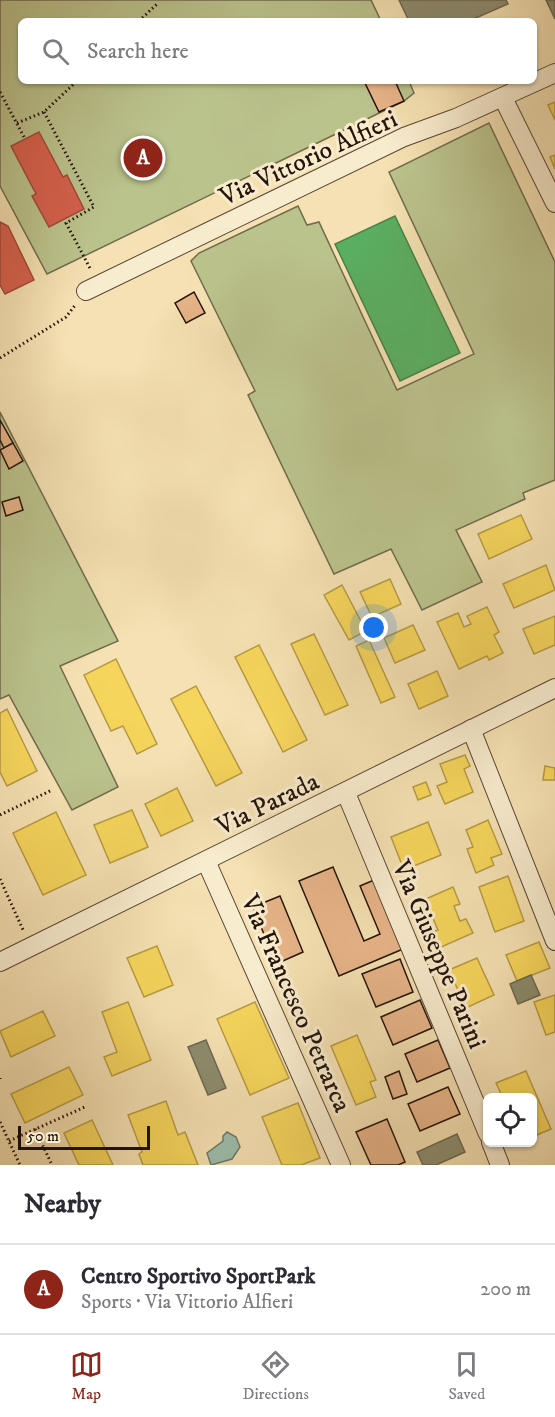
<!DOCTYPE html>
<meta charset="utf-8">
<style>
:root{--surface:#fff;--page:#f7f7f7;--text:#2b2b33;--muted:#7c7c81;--line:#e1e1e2;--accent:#8f2418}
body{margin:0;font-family:"IM FELL DW Pica",serif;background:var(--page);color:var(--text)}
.controls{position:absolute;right:18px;bottom:18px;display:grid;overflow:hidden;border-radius:9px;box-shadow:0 2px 4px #0004}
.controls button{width:54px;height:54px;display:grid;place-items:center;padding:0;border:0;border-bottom:2px solid var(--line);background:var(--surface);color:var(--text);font:30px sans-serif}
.scale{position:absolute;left:18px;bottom:15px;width:132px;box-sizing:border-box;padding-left:6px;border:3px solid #25130a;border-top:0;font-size:16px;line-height:21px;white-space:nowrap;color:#25130a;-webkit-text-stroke:4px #f8ecce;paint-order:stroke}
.you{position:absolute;left:374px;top:628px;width:21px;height:21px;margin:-15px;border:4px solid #fff;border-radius:50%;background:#1a73e8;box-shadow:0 0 0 9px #1a73e833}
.badge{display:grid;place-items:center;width:39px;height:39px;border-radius:50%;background:var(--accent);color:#fff;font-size:20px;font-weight:700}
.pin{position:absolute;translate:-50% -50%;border:3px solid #fff;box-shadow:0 2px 6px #0006}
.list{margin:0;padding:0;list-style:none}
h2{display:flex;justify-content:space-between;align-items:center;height:78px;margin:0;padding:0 24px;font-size:26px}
h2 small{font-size:20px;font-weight:400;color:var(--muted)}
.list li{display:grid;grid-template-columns:39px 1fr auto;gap:18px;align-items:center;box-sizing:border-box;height:90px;padding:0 24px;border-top:2px solid var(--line)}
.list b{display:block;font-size:22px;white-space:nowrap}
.list p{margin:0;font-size:20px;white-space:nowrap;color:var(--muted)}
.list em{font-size:20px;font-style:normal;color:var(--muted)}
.icon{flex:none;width:33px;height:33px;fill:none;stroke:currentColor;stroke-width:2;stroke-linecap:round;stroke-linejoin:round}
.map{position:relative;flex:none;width:555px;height:1165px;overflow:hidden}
.search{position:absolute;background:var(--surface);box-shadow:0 2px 4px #0004;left:18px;right:18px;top:18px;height:66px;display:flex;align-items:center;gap:15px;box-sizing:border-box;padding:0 21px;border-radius:9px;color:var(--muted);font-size:22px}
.sheet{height:168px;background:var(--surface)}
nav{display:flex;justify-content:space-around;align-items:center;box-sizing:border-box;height:84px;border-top:2px solid var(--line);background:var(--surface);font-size:16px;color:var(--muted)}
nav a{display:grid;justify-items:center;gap:3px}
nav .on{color:var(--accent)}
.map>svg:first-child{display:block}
.green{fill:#bbc38d;stroke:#706b4c;stroke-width:1.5}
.water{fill:#9cbeae;stroke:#6c7a6c;stroke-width:1.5}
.homes{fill:#f6d55c;stroke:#b79b43;stroke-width:1.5}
.shops{fill:#d6604d;stroke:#a14939;stroke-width:1.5}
.public{fill:#5aae61;stroke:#4a8047;stroke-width:1.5}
.industry{fill:#8c8c6e;stroke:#6d6850;stroke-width:1.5}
.building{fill:#e7b488;stroke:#25130a;stroke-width:1.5}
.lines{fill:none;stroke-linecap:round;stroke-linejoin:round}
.minor-casing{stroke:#594634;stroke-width:20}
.path{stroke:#25130a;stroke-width:3;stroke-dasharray:1.5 3;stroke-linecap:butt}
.minor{stroke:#f8ecce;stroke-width:18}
.labels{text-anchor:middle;stroke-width:6;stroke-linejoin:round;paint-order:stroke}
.street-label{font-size:26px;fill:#25130a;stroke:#f8ecce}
</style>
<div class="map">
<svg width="555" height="1165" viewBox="0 0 555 1165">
<rect width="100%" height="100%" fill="#f5e1b3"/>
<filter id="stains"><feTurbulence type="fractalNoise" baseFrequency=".00333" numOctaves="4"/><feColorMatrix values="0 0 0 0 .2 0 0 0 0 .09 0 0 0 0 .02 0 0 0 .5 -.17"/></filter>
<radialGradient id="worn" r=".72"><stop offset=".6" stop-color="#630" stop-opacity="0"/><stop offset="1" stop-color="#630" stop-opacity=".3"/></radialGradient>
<g class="green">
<path d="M0,0h371l10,21h-360v60h388l5,12 -10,8 -357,173 -47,-88z"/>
<path d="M489,123l66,139v218l-32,13 2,6 -69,31 26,52 -60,28 -31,-61 -57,25 -86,-179 7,-4 -64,-130 8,-8 99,-47 9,19 12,-3 78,168 77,-36 -85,-182z"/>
<path d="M0,412l118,229 -58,25 58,121 -46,23 -63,-115 -9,4z"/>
</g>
<path class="water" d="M227,1132l9,5 4,10 -8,12 -21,6 -4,-12 16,-12v-5z"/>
<g class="homes">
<path d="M555,102v18l-7,-15z"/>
<path d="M555,155v14l-5,-12z"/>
<path d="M521,515l11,24 -43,20 -11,-25z"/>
<path d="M546,565l9,25 -41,18 -11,-24z"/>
<path d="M390,579l11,25 -29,13 -12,-25z"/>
<path d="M342,585l24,46 -17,9 -25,-45z"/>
<path d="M487,607l12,25 -5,3 9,18 -14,7 -2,-4 -28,13 -22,-47 21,-9 6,14 7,-3 -4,-8z"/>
<path d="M555,616v29l-21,9 -11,-25z"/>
<path d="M413,625l12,25 -30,13 -11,-25z"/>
<path d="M314,634l34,71 -23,10 -34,-71z"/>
<path d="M369,640l26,57 -14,6 -25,-57z"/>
<path d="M259,645l48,95 -24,12 -48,-95z"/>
<path d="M116,659l41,85 -20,10 -14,-28 -12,5 -27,-56z"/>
<path d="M437,671l11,25 -29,13 -11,-25z"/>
<path d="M196,686l46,87 -26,13 -45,-87z"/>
<path d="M7,709l30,62 -30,15 -7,-14v-59z"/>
<path d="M465,755l5,11 -6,3 9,23 -28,12 -8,-18 10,-4 -7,-18z"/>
<path d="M545,766l10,2v12h-12z"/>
<path d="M426,782l5,13 -13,5 -5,-13z"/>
<path d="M177,788l16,33 -32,15 -16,-32z"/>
<path d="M132,810l16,37 -38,16 -16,-38z"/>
<path d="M56,812l30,63 -43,20 -30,-62z"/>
<path d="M488,820l14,34 -11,4 3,7 -18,8 -9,-24 6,-2 -7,-17z"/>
<path d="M428,822l13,33 -37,15 -13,-33z"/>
<path d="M508,876l16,45 -29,11 -16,-45z"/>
<path d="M453,887l7,17 -6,2 6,15 6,-2 7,14 -34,15 -7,-16 6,-2 -6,-14 -6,2 -7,-16z"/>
<path d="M539,942l11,26 -33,13 -11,-26z"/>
<path d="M157,946l16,39 -29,12 -17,-39z"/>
<path d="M477,958l17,37 -28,13 -17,-38z"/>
<path d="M555,995v37l-9,3 -12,-33z"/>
<path d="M128,1002l23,58 -39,16 -8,-19 13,-5 -15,-40z"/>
<path d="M255,1002l34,76 -39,17 -33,-76z"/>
<path d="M43,1011l12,25 -44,21 -11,-26z"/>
<path d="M357,1035l19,45 -6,2 6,15 -20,8 -25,-59z"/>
<path d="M69,1067l14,28 -58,28 -14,-29z"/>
<path d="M526,1071l25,58 -19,8v-39h-29l-7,-15z"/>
<path d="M166,1101l12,34 7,-3 13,33h-55l-4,-11 3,-2 -14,-37z"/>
<path d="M298,1103l22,55 -19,7h-19l-20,-48z"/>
<path d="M92,1120l21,45h-34l-15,-32z"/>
</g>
<g class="shops">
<path d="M39,132l24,45 4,-2 17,34 -35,18 -17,-31 4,-2 -25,-48z"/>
<path d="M0,222l8,4 26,54 -29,14 -5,-9z"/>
</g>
<path class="public" d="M395,216l65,137 -60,28 -65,-137z"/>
<g class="industry">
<path d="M399,0h107l2,4 -39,17h-60z"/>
<path d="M546,0h9v19z"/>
<path d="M531,975l9,20 -22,9 -8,-20z"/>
<path d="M206,1040l20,48 -18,7 -20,-48z"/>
<path d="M457,1134l8,18 -29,13h-13l-6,-13z"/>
</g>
<g class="building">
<path d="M364,81h31l9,20 -25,11z"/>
<path d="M194,292l11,21 -19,10 -11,-20z"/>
<path d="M0,420l13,23 -9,5 -4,-8z"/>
<path d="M13,443l10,18 -14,8 -9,-19z"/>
<path d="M19,497l4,13 -17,6 -4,-14z"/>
<path d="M333,867l31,74 16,-7 -20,-48 14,-6 29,69 -64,27 -40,-95z"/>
<path d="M280,896l23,56 -27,12 -23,-57z"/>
<path d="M400,959l13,33 -37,15 -14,-33z"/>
<path d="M420,1000l12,28 -39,17 -12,-28z"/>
<path d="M438,1040l12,28 -33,14 -12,-28z"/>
<path d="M399,1071l8,23 -14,5 -8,-22z"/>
<path d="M448,1087l12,27 -40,17 -12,-27z"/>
<path d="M387,1119l18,43 -7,3h-27l-15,-33z"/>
</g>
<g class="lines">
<defs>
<g id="minor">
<path d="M503,98l52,105"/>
<path d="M86,291l318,-154 52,-19 99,-45"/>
<path d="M471,729l84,212"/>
<path d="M346,793l142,341"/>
<path d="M206,861l135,304"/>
<path d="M0,962l555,-274"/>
<path d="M491,1142l9,23"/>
</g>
</defs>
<use href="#minor" class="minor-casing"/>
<g class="path">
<path d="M139,21l18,-17"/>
<path d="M0,92l24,45"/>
<path d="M44,112l50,95 -28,16 25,47"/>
<path d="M17,123l27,-11 33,-31"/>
<path d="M0,358l66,-41 10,-13"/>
<path d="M0,815l52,-25"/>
<path d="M0,879l24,53"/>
<path d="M0,1078v1"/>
<path d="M0,1122l20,43"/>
<path d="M35,1129l17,36"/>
<path d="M9,1141l78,-35"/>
</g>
<use href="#minor" class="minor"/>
</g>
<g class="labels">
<g class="street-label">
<text transform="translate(308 157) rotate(-25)" y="9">Via Vittorio Alfieri</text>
<text transform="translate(267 803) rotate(-26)" y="9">Via Parada</text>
<text transform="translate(440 954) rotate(67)" y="9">Via Giuseppe Parini</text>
<text transform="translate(297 1003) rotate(66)" y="9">Via Francesco Petrarca</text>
</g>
</g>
<rect width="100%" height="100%" filter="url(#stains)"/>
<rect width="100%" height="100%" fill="url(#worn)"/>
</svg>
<div class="controls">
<button><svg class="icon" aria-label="locate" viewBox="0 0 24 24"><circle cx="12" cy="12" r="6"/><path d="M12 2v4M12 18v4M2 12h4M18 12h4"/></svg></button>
</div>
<div class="scale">50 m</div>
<div class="you"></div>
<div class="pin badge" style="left:143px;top:158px">A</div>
<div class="search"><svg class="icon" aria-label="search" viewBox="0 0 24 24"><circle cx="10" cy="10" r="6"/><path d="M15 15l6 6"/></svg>Search here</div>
</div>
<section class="sheet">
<h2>Nearby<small></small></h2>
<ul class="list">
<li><span class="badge">A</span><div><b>Centro Sportivo SportPark</b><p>Sports · Via Vittorio Alfieri</p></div><em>200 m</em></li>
</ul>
</section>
<nav>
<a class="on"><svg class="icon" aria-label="map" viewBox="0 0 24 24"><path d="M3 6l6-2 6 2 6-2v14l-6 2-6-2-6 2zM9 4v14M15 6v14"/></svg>Map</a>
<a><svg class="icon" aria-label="directions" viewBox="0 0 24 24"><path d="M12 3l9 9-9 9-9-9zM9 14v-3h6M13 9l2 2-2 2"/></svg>Directions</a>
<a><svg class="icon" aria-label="saved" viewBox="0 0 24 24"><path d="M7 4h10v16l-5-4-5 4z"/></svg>Saved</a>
</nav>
